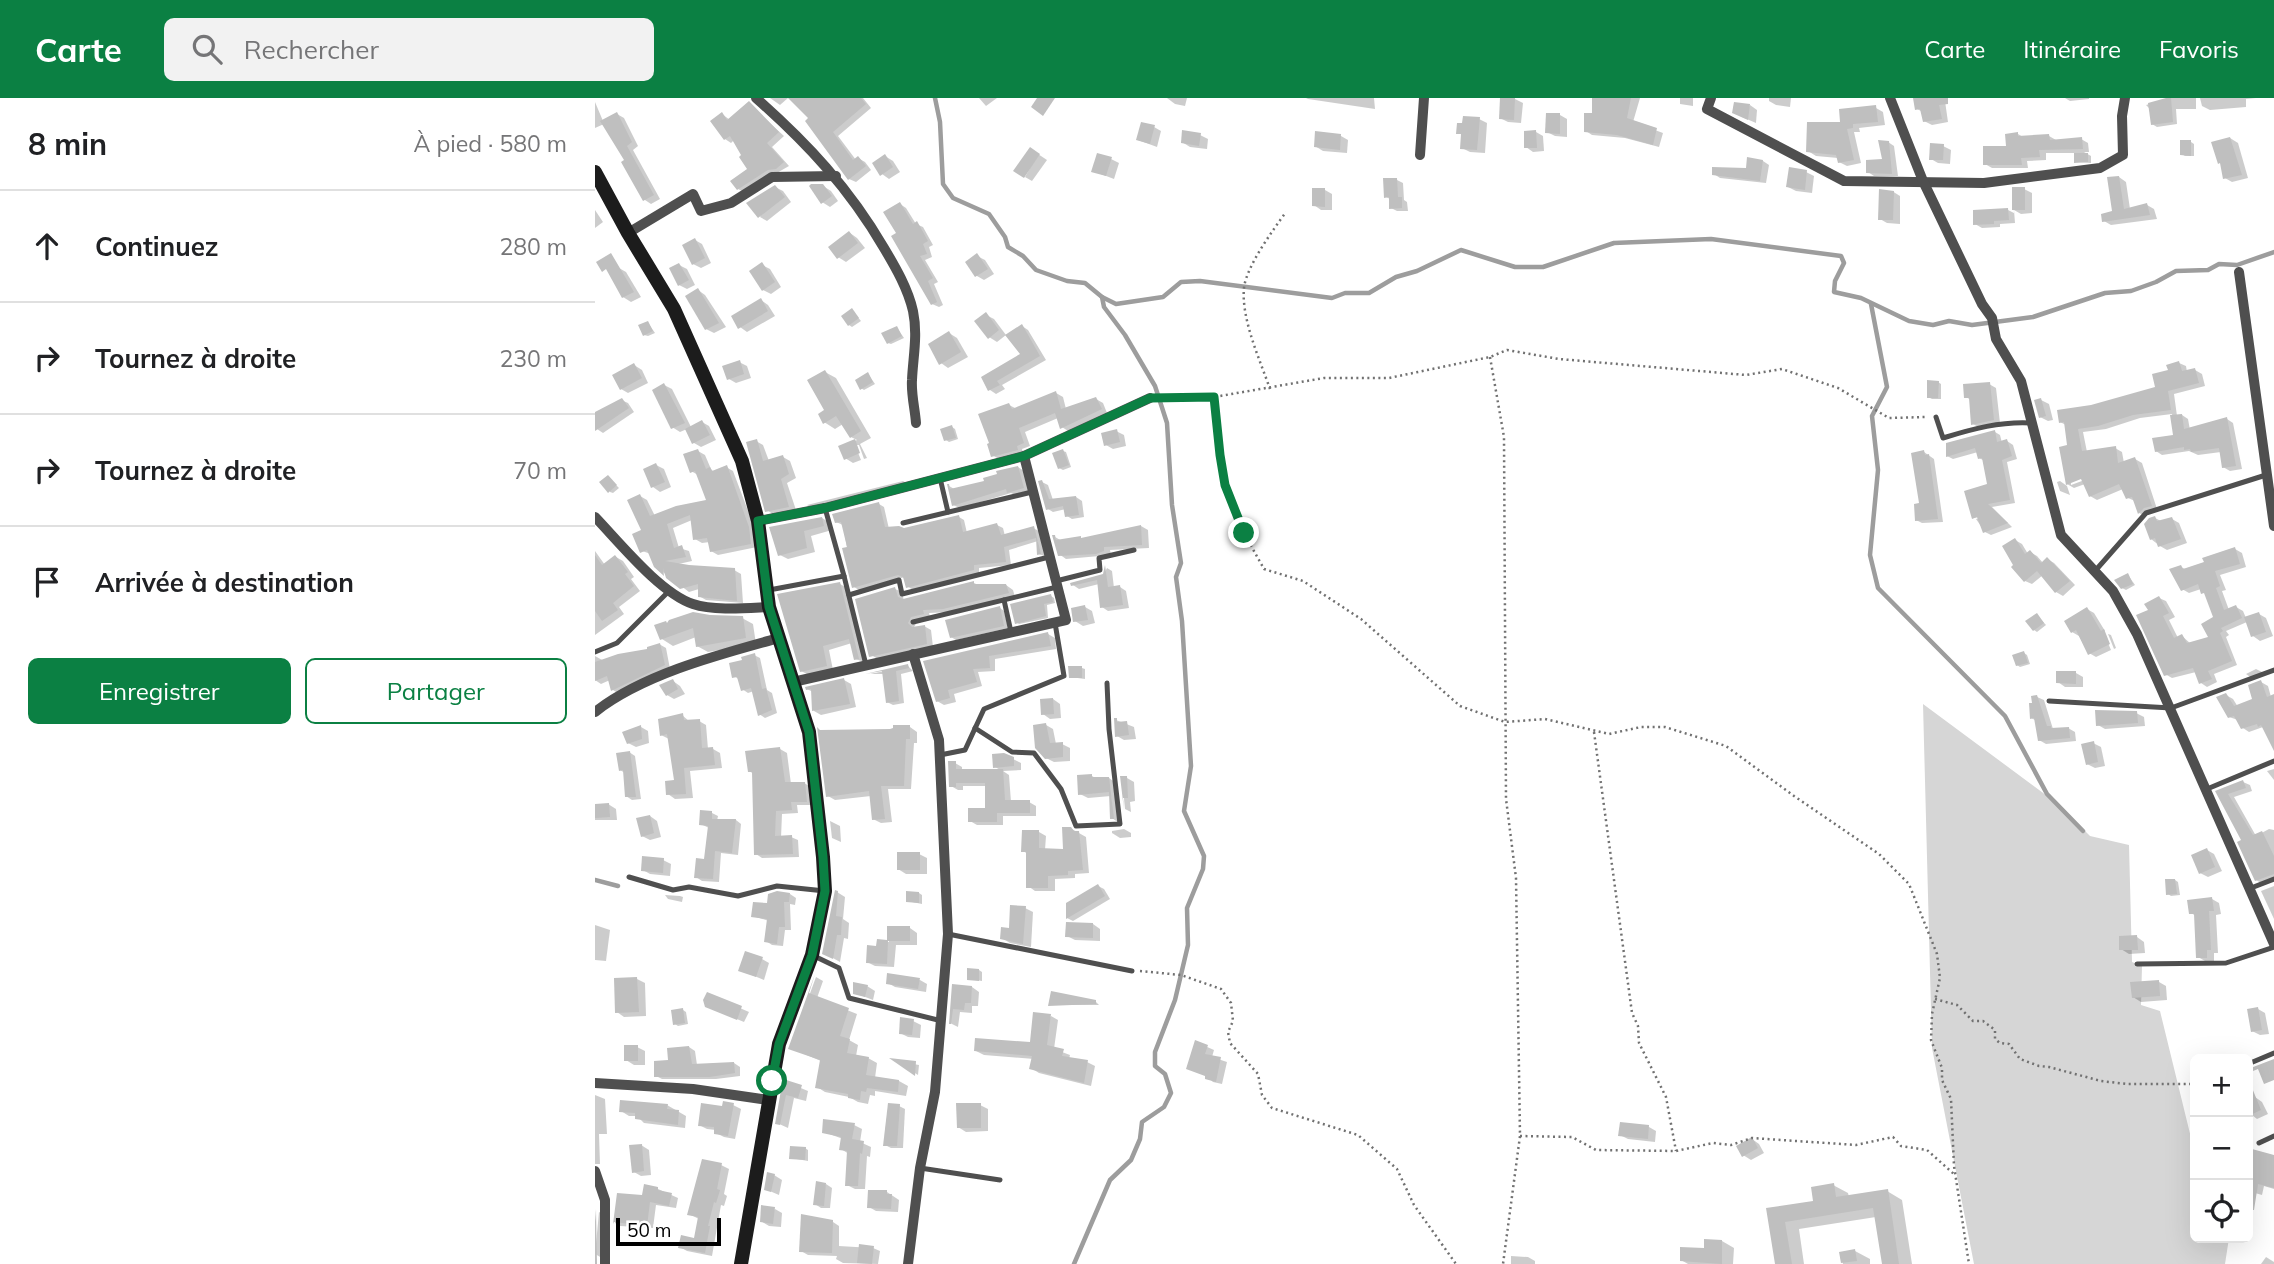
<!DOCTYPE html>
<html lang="fr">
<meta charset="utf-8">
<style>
:root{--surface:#fff;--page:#f2f2f2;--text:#202124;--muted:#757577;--line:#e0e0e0;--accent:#0b8043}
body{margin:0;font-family:Mulish,sans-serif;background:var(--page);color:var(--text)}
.controls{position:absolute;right:21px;bottom:21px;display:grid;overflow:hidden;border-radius:10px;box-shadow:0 7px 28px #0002}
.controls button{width:63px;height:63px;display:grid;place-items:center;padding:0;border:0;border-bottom:2px solid var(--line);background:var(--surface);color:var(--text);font:35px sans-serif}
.scale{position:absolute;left:21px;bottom:18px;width:105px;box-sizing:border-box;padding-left:7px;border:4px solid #000;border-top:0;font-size:19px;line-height:24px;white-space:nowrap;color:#000;-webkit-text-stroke:5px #fff;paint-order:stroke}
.stop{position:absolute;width:21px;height:21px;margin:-16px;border:5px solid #0b8043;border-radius:50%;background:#fff}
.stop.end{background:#0b8043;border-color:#fff;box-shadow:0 2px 7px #0008}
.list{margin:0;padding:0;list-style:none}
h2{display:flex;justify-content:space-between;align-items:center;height:91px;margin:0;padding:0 28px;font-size:30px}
h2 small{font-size:23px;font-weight:400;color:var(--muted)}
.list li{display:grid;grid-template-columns:46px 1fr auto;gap:21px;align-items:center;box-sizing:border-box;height:112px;padding:0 28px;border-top:2px solid var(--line)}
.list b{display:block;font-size:26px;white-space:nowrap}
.list em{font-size:23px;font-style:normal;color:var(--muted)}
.actions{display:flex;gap:14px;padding:21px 28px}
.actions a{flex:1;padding:16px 0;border:2px solid var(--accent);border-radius:10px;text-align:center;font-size:24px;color:var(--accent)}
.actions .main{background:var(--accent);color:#fff}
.icon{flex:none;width:38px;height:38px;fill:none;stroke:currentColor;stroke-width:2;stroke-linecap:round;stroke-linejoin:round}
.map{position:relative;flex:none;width:1679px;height:1166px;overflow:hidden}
header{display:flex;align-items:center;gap:42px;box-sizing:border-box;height:98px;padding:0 35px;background:var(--accent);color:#fff}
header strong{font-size:33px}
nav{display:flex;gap:38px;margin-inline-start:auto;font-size:24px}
.search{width:490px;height:63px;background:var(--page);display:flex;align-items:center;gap:18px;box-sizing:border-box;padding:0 24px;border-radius:10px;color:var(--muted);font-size:26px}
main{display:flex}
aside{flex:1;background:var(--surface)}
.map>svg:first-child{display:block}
.green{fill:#d6d6d6}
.shadow{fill:#0003;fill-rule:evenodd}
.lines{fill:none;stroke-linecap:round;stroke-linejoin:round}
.stream{stroke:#9d9d9d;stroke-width:4.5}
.building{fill:#bfbfbf}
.path{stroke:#717171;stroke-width:2.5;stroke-dasharray:2 3.5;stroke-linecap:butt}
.lane{stroke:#4f4f4f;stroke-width:5}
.street{stroke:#4f4f4f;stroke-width:10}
.secondary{stroke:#1c1c1c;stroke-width:14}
.route{stroke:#0b8043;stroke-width:9}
</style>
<header>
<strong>Carte</strong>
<div class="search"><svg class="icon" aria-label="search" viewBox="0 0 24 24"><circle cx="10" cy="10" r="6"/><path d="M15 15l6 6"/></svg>Rechercher</div>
<nav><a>Carte</a><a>Itinéraire</a><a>Favoris</a></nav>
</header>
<main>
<aside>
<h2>8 min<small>À pied · 580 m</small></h2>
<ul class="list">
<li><svg class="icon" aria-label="ahead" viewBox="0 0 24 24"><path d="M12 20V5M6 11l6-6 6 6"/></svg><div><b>Continuez</b></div><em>280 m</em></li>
<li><svg class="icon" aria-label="right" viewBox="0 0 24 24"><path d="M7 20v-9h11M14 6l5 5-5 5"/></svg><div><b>Tournez à droite</b></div><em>230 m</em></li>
<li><svg class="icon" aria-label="right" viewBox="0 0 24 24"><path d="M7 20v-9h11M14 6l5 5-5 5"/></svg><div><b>Tournez à droite</b></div><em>70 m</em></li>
<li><svg class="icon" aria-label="arrive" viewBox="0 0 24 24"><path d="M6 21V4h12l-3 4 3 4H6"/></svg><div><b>Arrivée à destination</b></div></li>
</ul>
<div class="actions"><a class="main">Enregistrer</a><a>Partager</a></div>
</aside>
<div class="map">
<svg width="1679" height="1166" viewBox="0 0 1679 1166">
<rect width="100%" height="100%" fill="#fff"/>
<path class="green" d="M1328,606l135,100 32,32 39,9 3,117 10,4 -1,39 19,6 35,143v84h34l-4,26h-251l-42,-216z"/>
<g class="shadow">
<path d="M175,0h18l-8,7z"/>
<path d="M196,0h72l8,10 -33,28 18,24 2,-2 7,4 6,8 -15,12 -7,-3 -38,-61z"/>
<path d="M384,0h18l-11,8z"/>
<path d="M572,0h20l-2,8 -10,-2z"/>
<path d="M711,0h68l1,11 -67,-10z"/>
<path d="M907,0l13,1 8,4 -2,20 -13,-1 -8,-4z"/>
<path d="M1017,0h28l-7,24 30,11 -4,14 -34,-9 -33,-3 -6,-4 25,-15z"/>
<path d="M1085,0h13v8l-13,-2z"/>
<path d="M1174,0h22l-1,9 -14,-2 -7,-4z"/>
<path d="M1333,0h12l5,3 3,21 -16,3 -8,-4 -1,-9 -6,-3z"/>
<path d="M1470,0h24v1l-19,2z"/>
<path d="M1575,0h26v11h-20l1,15 -20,3 -5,-3 -2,-15 -4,-4z"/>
<path d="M1605,0h56l-10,1v8l-36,3 -8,-4z"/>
<path d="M0,4l8,19 14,-7 7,4 14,28 -5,4 27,49 -9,5 -6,-4 -19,-39 -22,-37 -9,4z"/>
<path d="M154,6l35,32 -12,11 17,19 -45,26 -6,-3 12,-19 -16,-30 -3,3 -6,-4 -3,-25 8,6z"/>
<path d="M1155,7l7,5 -1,13 -14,-6z"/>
<path d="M1281,10l7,4 2,13 -26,3 1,4h-6l7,31 -14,3 -8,-4 -1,-4 -22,-2 -8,-5 34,-27z"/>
<path d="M965,17l7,4v18l-12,-1 -8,-4z"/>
<path d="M884,21l8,4 -2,30 -15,-1 -8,-4 1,-13 -5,-2z"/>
<path d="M559,29l7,4 -4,16 -19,-7z"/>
<path d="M941,34l7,4 1,15 -11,1 -7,-5z"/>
<path d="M722,35l24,3 7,4 -1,13 -24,-2 -8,-5z"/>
<path d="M1423,36l5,3 26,-1 7,4 25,-1 7,4 1,9h-5l7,4v7l-15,-1v-9h-30v7l-19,1 1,7h-36l-7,-4 23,-16z"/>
<path d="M605,37l8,4 -1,10 -17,-2 -8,-5z"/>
<path d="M1635,40l8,5 10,35 -16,4 -7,-4z"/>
<path d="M1293,44l6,4 4,30h-24l-6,-4 16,-11z"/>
<path d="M1596,44l3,2v12h-9l-3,-2z"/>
<path d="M1348,48l8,4 -1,14 -12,-1 -7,-4z"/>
<path d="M443,56l9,6 -15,21 -7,-4z"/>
<path d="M290,58l8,5 7,11 -11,7 -7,-5z"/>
<path d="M516,61l8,4 -5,16 -21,-8z"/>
<path d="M1154,61l14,2 6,4 -3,18 -46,-5 -6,-4 33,-4z"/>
<path d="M1211,74l8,4 -2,17 -16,-2 -8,-4z"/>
<path d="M1524,79l7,5 4,27 17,-4 7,4 3,10 -46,6 -7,-4 10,-8z"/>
<path d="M802,82l6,3 1,17 3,2 1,9h-11l-6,-3 -1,-9 -4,-2z"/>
<path d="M228,88l8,5 7,10 -8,6 -8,-5z"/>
<path d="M180,89l8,4 8,11 -24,19 -7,-4z"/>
<path d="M1418,91h11l8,4v20l-11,1 -7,-4 1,13 -15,1v3l-18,1 -7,-4 33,-14 6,3z"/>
<path d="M730,92l7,4v16h-11l-7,-5z"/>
<path d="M1297,93l8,5v28l-13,-1 -7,-4z"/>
<path d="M305,106l6,4 10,16 7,3 10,18 -4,2 3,10 -7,3 13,22 -4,2 9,21 -4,2 -7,-3 -33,-70z"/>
<path d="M0,112l8,12 -8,6z"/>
<path d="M255,135l7,5 8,10 -19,14 -8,-5z"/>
<path d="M100,142l7,4 9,19 -10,5 -8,-4z"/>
<path d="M382,158l8,4 9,14 -10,6 -7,-4 -10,-14z"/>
<path d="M84,167l8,4 8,16 -8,4 -8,-4z"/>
<path d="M167,167l8,4 11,18 -10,7 -8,-4z"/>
<path d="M24,170l7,4 15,25 -10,5 -8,-5z"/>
<path d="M103,192l7,5 21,32 -12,6 -8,-4z"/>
<path d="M166,202l7,5 7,11 -28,16 -7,-5z"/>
<path d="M257,212l9,11 -9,6 -3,-2z"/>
<path d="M391,217l8,4 12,16 -9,7 -8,-5z"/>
<path d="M53,225l7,10 -7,3 -4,-1z"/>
<path d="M427,228l6,4 18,30 -44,25 3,4 -9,5 -6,-4 -6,-12 39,-24z"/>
<path d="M302,230l7,10 -13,6 -3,-1z"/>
<path d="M354,235l8,5 11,19 -20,11 -7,-5z"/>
<path d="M144,264l8,4 4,12 -15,5 -7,-4z"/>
<path d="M1584,265l7,3 1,6 8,-2 7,4 3,12 -31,8 3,22 5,-1 6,4 2,11 37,-11 6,4 9,46 -12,2 -7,-4 -2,-15 -23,3 -9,-4 -27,4 -6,-4 18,-14 -2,-23 -32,4 -34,11 -23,3 4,20 28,-4 7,4 2,11 11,-4 7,4 15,46 -11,7 -7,-3 -4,-12 -7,-3 -5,-9 -26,11 -7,-4 -5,-12 -11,4 -7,-4 2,-37 -3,-22 -6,-3 32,-15 65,-19zM1494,377l1,3 -19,7v-4z"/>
<path d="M39,267l8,5 6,13 -20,10 -7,-4z"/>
<path d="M230,274l11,6 35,60 -11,6 7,14 -3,1 -5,-14h-4l6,15 -8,3 -8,-5 -4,-11 16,-7 -6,-3 -8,-13 -8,5 -11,-7 3,-11z"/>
<path d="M273,276l7,10 -11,6 -3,-2z"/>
<path d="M1343,284l3,2v15h-9l-4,-2z"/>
<path d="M1394,286l7,4 4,35 -20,5 -7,-4 -2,-24 -5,-3z"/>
<path d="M69,287l8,4 19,38 11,-5 7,4 7,14 -15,7 -7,-4 -7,-14 -7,3 -8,-5z"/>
<path d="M461,295l7,4 3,12 30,-10 7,4 4,10 -39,18 -6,-4 -4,-9 -33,14 5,14 -8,3 1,4 -24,6 -7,-4 17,-50 8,4z"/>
<path d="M26,302l7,3 6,9 -31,21 -6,-4 -2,-15z"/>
<path d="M1446,302l8,4 4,16 -5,1 -8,-4z"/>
<path d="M357,329l3,2 3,10 -9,3 -3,-2z"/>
<path d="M521,333l8,4 2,11 -13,3 -7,-4z"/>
<path d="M1400,334l5,3 2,8 5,-2 6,4 4,14 -10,3 8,41 -23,4 20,20 -21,8 -6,-3 -9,-13 10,-3 -13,2 16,-32 -4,-25 -6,-3 -1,-6 -25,7 -6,-3z"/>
<path d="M161,343l7,4 6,16 14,-4 7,4 6,17 -9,5 9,27 -22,5 -7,-5z"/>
<path d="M103,353l7,4 6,14 3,3 12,-5 7,4 23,61 1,15 -39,8 -7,-4 -1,-9 -8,1 -7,-4 -3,-19 -19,8 6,20 10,3 3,10 -18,4 60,5 7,4 2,29 -37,-3 -7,-4v-7l-10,3 -34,-26 -4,-12 -9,-3 2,-20 -4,-35 7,4 8,16 53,-15 -10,-26 -7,-4z"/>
<path d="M468,353l3,1 5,15 -8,3 -4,-2z"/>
<path d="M1329,354l10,7 9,63 -21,1 -6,-3 5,-15z"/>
<path d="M61,367l8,4 7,18 -11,5 -7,-5z"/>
<path d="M423,369l6,4 6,21 -15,3 -4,-2 -51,15 -7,-3 -4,-19 7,4 30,-8z"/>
<path d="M13,379l11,11 -6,5 -3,-1z"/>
<path d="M308,383l7,4 -96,24 -7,-4z"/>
<path d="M1465,383l7,5 3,9 -10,-4 -3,-9z"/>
<path d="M447,384l6,3 5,15 23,-3 6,4 2,16 -12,2 -5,-3 -1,-7 -13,3 -5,-3z"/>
<path d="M284,406l5,3 5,22 15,1 55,-13 5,3 3,13 30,-8 6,3 2,8 28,-8 6,3 6,25 -7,-2v-13l-29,9 2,15 -32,3v5l-66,17 -6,-4 -2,-9 -46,13 -5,-3 -11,-62 -7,-3z"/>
<path d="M227,420l8,5 2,7 -21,6 4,16 -27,7 -8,-4 -9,-27z"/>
<path d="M1560,420l6,3 11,-2 7,4 8,20 -20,7 -7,-4 -9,-7z"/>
<path d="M546,428l7,4 1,18 -39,2 1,5 -45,4 -7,-5 -4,-17 7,4 21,-2z"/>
<path d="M1420,442l7,4 6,10 2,-2 7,4 6,7 4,-4 7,4 21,22 -12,11 -7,-4 -13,-17 -11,9 -7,-3z"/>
<path d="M1640,451l7,4 4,14 -26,8 6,15 -4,1 7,19 7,-3 7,4 3,7 13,-4 7,4 7,18 -13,5 -7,-5 -6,-14 -21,9 3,4 -3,2 11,28 -23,9 3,8 -10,5 -6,-4 -5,-11 -24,6 -7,-4 -15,-63 9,-13 7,3 9,16 -6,3 9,18 4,-2 9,8 20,-6 4,-20 -8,-23 -6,-6 -12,4 -7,-4 -1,-22 6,3z"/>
<path d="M0,453l10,14 11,-8 7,4 11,16 -3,2 9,12 -21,16 5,7 -29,21z"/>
<path d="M512,470l5,3 2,17 6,-1 6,4 3,17 -21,3 -6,-4 -3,-23 -20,5 -6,-4 30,-9z"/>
<path d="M1533,477l7,10 -9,5 -4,-2z"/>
<path d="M379,485l4,2h28l7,5 2,7 -64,15 -22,1 1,4 -12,3 -5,9 11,-3 7,4 2,17 -55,12 -7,-4 24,-66 7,3 2,9z"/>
<path d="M245,486l7,4 18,74 -10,-3 -3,-16 -23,7 4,20 -24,5 -8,-4z"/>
<path d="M456,498l3,2 1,5 -8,2 1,13 -29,6 -3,-2z"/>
<path d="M490,509l7,4 3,12 -12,3 -8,-5z"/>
<path d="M405,510l4,3 4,17 -52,12 -5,-3z"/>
<path d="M1492,511l7,4 11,18h-2l8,19 -15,7 -7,-4 -10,-17 -7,-4z"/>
<path d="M1442,517l9,10 -9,7 -3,-2z"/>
<path d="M147,520l11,6 3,20 -48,8 -11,-6 -1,-9 -23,9 -11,-7 6,-15z"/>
<path d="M453,536l7,4 1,11 -61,10v12l-17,1 4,14 -28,8 2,8 -12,3 -7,-4 -12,-39z"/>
<path d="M1513,536l3,1 5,13 -2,1z"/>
<path d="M64,546l7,4 4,21 -51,25 -6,-4 -3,-10 -9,4 -6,-4v-24l9,5 46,-10z"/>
<path d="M1429,555l3,2 3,9 -10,3 -3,-2z"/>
<path d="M159,557l6,3 7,32 5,3 5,20 -12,5 -6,-4 -5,-23 -6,2 -6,-4 -2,-9 -6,-4 10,-15z"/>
<path d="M313,568l5,5 -12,3 3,29 -11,2 -6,-3 -3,-28h-14z"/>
<path d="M487,570l3,1v10l-15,-2z"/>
<path d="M1661,571l8,4 -11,6 -7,-5z"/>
<path d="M1481,575l7,4v10h-18l-7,-5z"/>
<path d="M249,582l7,4 5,23 -35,8 -7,-4 -1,-19 -6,-3z"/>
<path d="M78,583l7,5 5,8 -11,5 -7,-4z"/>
<path d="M1666,584l7,4 3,11 -8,30 -14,5 -6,-4 -5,-8 -9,-3 -3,-22 7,4 5,8 16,-7z"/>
<path d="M1442,599l7,3 9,29 15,-1 7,4 1,9 -30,3 -7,-4 -2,-19 -6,-3z"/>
<path d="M458,601l7,5 1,14 -11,1 -7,-5z"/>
<path d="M1541,615l8,4 1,9 -40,3 -7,-4z"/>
<path d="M87,617l8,7 9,-1 7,4 2,24h5l7,4 2,15 -32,3 3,27 -18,1 -7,-5 8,-12 -7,-43 -8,-4z"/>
<path d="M521,622l18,7 2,12 -12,1 -7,-4z"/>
<path d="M451,627l7,4 3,15h6l8,4v13l-16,1 -8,-4z"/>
<path d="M46,629l7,4 1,12 -13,4 -8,-4z"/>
<path d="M315,629l7,5v11h-3l-3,46h-23l4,33 -11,1 -8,-4 -2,-23 -36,4 -7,-4 -4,-64 67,-1z"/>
<path d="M1498,645l8,4 4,19 -10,2 -8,-4z"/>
<path d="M185,651l7,4 4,31 13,-1 7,4 2,18h-16l1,8 -16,1 -1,24 10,-1 7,3 1,17 -37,1 -6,-4 -2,-80 -5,-3z"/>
<path d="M34,654l6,4 6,43 -9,1 -6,-4 -1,-23 -5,-3z"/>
<path d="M418,661l8,4v7l-18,1 6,4 2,27h18l7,4v10h-33v9h-26l-7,-4 17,-12v-23h-24v4h-5l-7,-4 4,-23 7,4v4h40l-7,-4z"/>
<path d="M1679,671v11l-7,-9z"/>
<path d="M497,678l5,3 12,-1 7,5 3,40 -7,-5 -1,-22 -23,2 -8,-4z"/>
<path d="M527,680h5l7,4 1,19 -5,1 1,10 -6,-3z"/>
<path d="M1648,684l7,3 2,6 -18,6 22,39 13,-7 5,1v49l-11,5 -7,-4 -12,-39 -26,-49z"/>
<path d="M13,706l8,5 1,11h-22v-15z"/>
<path d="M117,715l6,3 -1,5 19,-1 5,4 -3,31 -17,-2 -2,29 -17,-1 -6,-4 10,-16 3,-33 -8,-4z"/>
<path d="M55,718l7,5 4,16 -11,3 -8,-4z"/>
<path d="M235,723l10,5 1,16 -9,-4z"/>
<path d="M475,730l16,9 3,36 -14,1v4l-20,1v12h-20l-7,-5v-32l-5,-3 16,-19 7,4 -1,14h20z"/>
<path d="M529,731l7,4v4l-11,1 -8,-5v-2z"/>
<path d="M1612,752l7,4 8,17 -14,6 -8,-4z"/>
<path d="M324,756l8,4v16h-21l-8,-5z"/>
<path d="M68,762l8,4 -1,12 -20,-2 -7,-4z"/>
<path d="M1580,782l3,2 2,13 -9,1 -3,-2z"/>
<path d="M503,788l6,3 6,10 -37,22 -6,-3v-14z"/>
<path d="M1679,788v33l-13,-28z"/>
<path d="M242,794l8,5 -2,22 6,4 -1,16 -4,-1 -4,24 -16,-9z"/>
<path d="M324,795l3,2v9l-15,-3z"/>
<path d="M195,796l6,4 -1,7 -5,-1 1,26h-6l-2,16 -11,-1 -6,-4 3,-20 -16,-5z"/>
<path d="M70,797l15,1 3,1 -1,5 -14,-3z"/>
<path d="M1617,801l7,4 2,11 -5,1 2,38h-4v8h-9l-7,-4 -2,-41 -5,-3z"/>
<path d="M430,810l8,4 -2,35 -21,-4 -8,-5z"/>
<path d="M498,826l7,5v12l-25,-1 -8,-4z"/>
<path d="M0,827l15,5 -4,31 -11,-1z"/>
<path d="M294,830h21l7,5v12h-21l-2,22 -19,-1 -8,-4 11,-14v-7l11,1z"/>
<path d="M1542,839l7,5 1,11 -16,1 -8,-5z"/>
<path d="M167,861l7,4 -5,17 -24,-10z"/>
<path d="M384,872l3,2v9l-13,-2z"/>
<path d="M221,879l7,4 -6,17 40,16 -8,26 9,5 -2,11 12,2 9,5 -2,15 24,3 9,5 -2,10 -31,-5v5l-5,-1 -2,9 -10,-2 -9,-5 -24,-5 -8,-5 4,-26 -31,-13z"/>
<path d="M42,881l8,4 1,33 -22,1 -7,-5z"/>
<path d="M325,882l7,4 -1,8 -31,-5 -7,-4z"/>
<path d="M1564,884l7,4 1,14 -26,2 -8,-5z"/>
<path d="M272,888l8,5 -2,9 -18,-7z"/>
<path d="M358,888l19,1 7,5 -1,14h-6v7l-12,-1 -2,15 -8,-4z"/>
<path d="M113,896l41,18 -5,10 -29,-12z"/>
<path d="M501,904l3,3h-49z"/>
<path d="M1663,911l7,4 4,21 -9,1 -8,-4z"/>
<path d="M88,912l3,2 2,12 -10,2 -3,-2z"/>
<path d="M456,918l7,4 -4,29 16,6 -1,4 18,3 8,4 -4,20 -52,-13 -8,-5 3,-9 -50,-4 -8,-4 55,-7z"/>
<path d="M318,923l8,4 -1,13 -12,-1 -8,-4z"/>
<path d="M601,944l18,8 -2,7 15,5 -5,22 -9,-2 -6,-6 -19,-8z"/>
<path d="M42,949l8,4v14h-11l-8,-5z"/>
<path d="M94,949l6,4 2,14 37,-2 6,4v9l-24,3h-54l-6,-3z"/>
<path d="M301,963l23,4 -1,10z"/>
<path d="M189,983l24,10 -2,10 -12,-3 -6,30 -11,-5z"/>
<path d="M0,997l10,4 2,35h-8l1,30h-5z"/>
<path d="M1660,999l7,5 6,12 -11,5 -9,-7v-12z"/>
<path d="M72,1007l19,11 -1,12 -41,-5 -7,-7h-8l-8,-5z"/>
<path d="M138,1007l8,4 -6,30 -11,-2 -8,-4v-3l-9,-1 -8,-4 25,-17z"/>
<path d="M385,1007l8,4v22l-22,1 -8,-5z"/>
<path d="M304,1008l6,3 -2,39h-12l-6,-3z"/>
<path d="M259,1027l8,4 -2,13 11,5 -1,10 -3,-1 -2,33h-10l-8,-4 2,-31 -8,-5 2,-10 -19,-7z"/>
<path d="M1054,1029l7,4 -1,11 -27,-3 -8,-4z"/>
<path d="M1157,1041l7,5 5,9 -13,7 -8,-5z"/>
<path d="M1595,1044h5v12l-4,-2z"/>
<path d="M46,1047l8,5 2,25 -10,1 -7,-4z"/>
<path d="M210,1050l3,2v11l-17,-3z"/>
<path d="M1659,1053l20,21v17l-10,-3 -2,9 -14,-4z"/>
<path d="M126,1067l8,4 -5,25 3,2 -3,10 -3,-1 -9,51 -25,-5 -7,-4 16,-7 3,-21 -10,-5z"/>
<path d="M179,1077l8,5 -3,15 -14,-6z"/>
<path d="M231,1086l6,4 -2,20h-9l-6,-4z"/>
<path d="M1238,1087l15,8 1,4 38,-6 15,9 10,64h-28l-8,-47 -77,12 5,35h-27l-9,-54 47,-8z"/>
<path d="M63,1091l20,9 -2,10 -20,-3 -3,23 -33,-2 -5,-3 3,-28 25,2z"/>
<path d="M292,1094l12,8 -1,12 -22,-1 -7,-4z"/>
<path d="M180,1111l7,4 -1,14 -12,-1 -8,-5z"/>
<path d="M4,1114l4,2 -1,44 -7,-4z"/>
<path d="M238,1124l6,4v20l34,2 7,3 -2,13 -35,-1 -7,-4 1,-3 -29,-1 -7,-4z"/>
<path d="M1127,1143l12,7 -1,16h-45l-7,-4z"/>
<path d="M1260,1153l15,8v5h-27l-2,-11z"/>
<path d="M916,1158l17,1 7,4v3h-24z"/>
<path d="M1671,1159l8,5v2h-13z"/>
</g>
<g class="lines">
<g class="stream">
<path d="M340,0l5,24 3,62 10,14 36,16 16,23 3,10 15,9 13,14 31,11 18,2 17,14 14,7 47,-7 18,-15 19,-1 132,17 13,-5h24l27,-16 21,-6 44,-21 54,17h28l71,-24 97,-4 130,17 3,7 -9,18 -1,11 27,6 48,23 24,4 16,-4 23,4 61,-8 72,-24 26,-2 25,-9 20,-11 32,-1 11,-6 18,1 37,-13"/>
<path d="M1276,206l16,83 -15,29 6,54 -8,85 8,33 127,128 42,78 36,37"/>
<path d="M0,782l23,6"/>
<path d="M479,1166l36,-84 21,-20 9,-21 2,-17 22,-15 7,-14 -6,-19 -10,-8v-14l20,-52 13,-55 -1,-37 16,-39 1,-13 -20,-45 7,-45 -9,-145 -6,-44 5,-14 -9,-58 -5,-82 -12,-37 -30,-51 -21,-28 -2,-10"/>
</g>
</g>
<g class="building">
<path d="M193,0h73l5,6 -33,28 20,28 5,-4 8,10 -18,14 -43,-59 3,-3z"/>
<path d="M442,0h18l-12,18 -12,-9z"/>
<path d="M905,0h15l-1,22 -15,-1z"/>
<path d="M997,0h39l-4,20 30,10 -4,17 -36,-10 -33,-3v-19h8z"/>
<path d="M1318,0h35v6l-9,1 3,14 -19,3 -3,-13 -5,1z"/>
<path d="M1571,0h5l2,24 -22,3 -3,-22z"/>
<path d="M154,3l30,31 -12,11 17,19 -8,7 -8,1 -31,20 -7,-9 17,-12 -8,-12 2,-2 -11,-19 -6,4 -14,-19 12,-9 5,8z"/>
<path d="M1139,4l16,2 -2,16 -16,-7z"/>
<path d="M1281,7l2,17 -25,2v4l-6,1 7,31 -16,3 -2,-8 -30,-3 1,-30h33l-1,-13z"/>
<path d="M22,14l15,30 -5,4 27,49 -11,6 -22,-39 3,-2 -24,-39z"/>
<path d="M951,15h14v21l-15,-1z"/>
<path d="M868,18l17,1 -3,33 -17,-1 1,-15h-5l1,-11h5z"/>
<path d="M546,24l14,3 -5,19 -14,-4z"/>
<path d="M587,32l19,3 -2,13 -18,-3z"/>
<path d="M941,32l1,18h-13v-17z"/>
<path d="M720,33l26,3 -1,16 -26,-3z"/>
<path d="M1423,34v4l31,-2 1,6 32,-3 1,12 -44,1 1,7 -19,1 1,7h-39v-19h23l-1,-12z"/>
<path d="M1635,39l12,38 -19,4 -3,-16 -2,1 -7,-22z"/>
<path d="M1283,42l11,1 3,33 -26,-1v-13l16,-1z"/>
<path d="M1585,42h11v16l-11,-1z"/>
<path d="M1335,45l14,1 -1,16h-14z"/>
<path d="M435,49l10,7 -16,24 -11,-7z"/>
<path d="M502,55l15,4 -6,19 -15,-4z"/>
<path d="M1479,55h14v9l-14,1z"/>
<path d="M290,56l8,13 -13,9 -8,-13z"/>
<path d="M1152,59l16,3 -3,21 -48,-6v-8l34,1z"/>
<path d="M1194,69l18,3 -2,20 -19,-3z"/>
<path d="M1524,78l5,33 23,-6 3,12 -48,7 -1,-8 11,-3 -5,-34z"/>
<path d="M788,80h14l1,19h4v11l-13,1v-12l-5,1z"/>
<path d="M216,86h12l9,12 -11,8 -12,-18z"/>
<path d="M180,87l10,12 -27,21 -12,-15z"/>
<rect x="1417" y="89" width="13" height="23"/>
<path d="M717,90h13v19l-13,-1z"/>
<path d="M1284,91l15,2 -1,29h-15z"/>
<path d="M305,104l13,22 4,-3 11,20 -5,3 4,10 -7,2 13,22 -5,3 9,21 -6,3 -40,-69 5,-3 -13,-21z"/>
<path d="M1413,110l1,12 -15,1v3l-21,1v-15z"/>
<path d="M254,133l9,12 -21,16 -9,-12z"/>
<path d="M100,140l10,20 -13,7 -10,-20z"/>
<path d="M16,155l23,39 -12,6 -16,-29 -4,3 -6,-10z"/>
<path d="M382,155l11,16 -13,8 -10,-15z"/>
<path d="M167,164l13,20 -13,9 -13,-20z"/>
<path d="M84,165l10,17 -11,6 -9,-18z"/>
<path d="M103,190l21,35 -14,7 -20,-34z"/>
<path d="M166,200l7,13 -30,18 -7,-13z"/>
<path d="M257,210l7,10 -11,8 -7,-10z"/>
<path d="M391,214l13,18 -11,9 -14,-18z"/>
<path d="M53,223l5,10 -10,5 -5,-11z"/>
<path d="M427,226l18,32 -43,25 3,4 -12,6 -7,-14 39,-23 -15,-19z"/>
<path d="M302,228l5,10 -15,8 -6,-11z"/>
<path d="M354,233l12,21 -22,13 -11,-21z"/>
<path d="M145,262l4,14 -17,6 -5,-14z"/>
<path d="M1584,263l3,10 13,-3 4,15 -31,8 3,19 -38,5 -35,11 -20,3 4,22 34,-5 2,17 17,-6 17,49 -8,2 -6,6 -6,-17 -6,2 -7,-15 -30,13 -8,-18 -15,6 -7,-38 8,-2 -3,-23 -5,1 -2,-13 34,-5 64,-18 -3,-13 16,-4 -2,-5z"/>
<path d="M39,265l8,15 -22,12 -8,-15z"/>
<path d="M230,272l36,61 -11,7 -14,-22 -13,8 -5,-10 6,-4 -17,-30z"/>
<path d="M273,274l5,10 -13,8 -5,-10z"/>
<path d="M1332,282l12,1 -1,17h-11z"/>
<path d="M1395,284l4,38 -23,5 -2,-27h-5l-1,-14z"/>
<path d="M69,285l21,40 -14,6 -19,-39z"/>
<path d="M461,293l5,18 35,-12 6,12 -42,20 -5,-16 -36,15 5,15 -7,3 1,4 -27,7 -4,-13 2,-1 -11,-29 31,-11 3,6z"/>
<path d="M27,300l7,10 -34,23v-19z"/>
<path d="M1446,300l5,18 -7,2 -5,-18z"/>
<path d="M1587,316l2,15 43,-12 9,49 -14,2 -3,-20 -28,4 -1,-3 -6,1v-3l-29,5 -3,-14 21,-3 -3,-20z"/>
<path d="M107,322l8,15 -18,9 -7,-15z"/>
<path d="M357,327l4,13 -12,3 -4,-12z"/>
<path d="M522,331l3,13 -16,4 -3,-13z"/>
<path d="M1400,332l2,12 10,-3 5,17 -10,4 8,40 -22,4 20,19 -25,10 -6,-16 -5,2 -8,-28 23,-7 -5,-26 -4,1 -3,-11 -29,9v-14z"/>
<path d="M162,341l6,22 20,-6 6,19 -8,5 8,28 -24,5 -19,-70z"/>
<path d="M260,341l5,14 -16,7 -6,-14z"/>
<path d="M103,351l8,20 4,-2 2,4 15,-6 22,62 2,17 -41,8 -3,-14 -14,2 -3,-25 -23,9 7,24 8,-3 4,12 -21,4 24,4 46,3 2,33 -39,-4v-13l-18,5 -14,-11 -3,-10 1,8 -10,-9 -7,-17 -7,3 -8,-19 9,-4 -14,-30 13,-6 10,22 26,-10 30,-6 -11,-29 -5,2 -7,-19z"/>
<path d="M468,351l6,16 -11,4 -6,-16z"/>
<path d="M1329,352l1,5 4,-1 9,65 -23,2 -1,-17 5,-1 -8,-50z"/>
<path d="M61,365l9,19 -14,6 -8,-19z"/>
<path d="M423,368l6,22 -17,5 -1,-4 -54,17 -5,-22h2l1,5 34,-8 -1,-3 14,-4 -1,-3z"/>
<path d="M13,377l9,10 -9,8 -9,-11z"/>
<path d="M447,382l7,19 27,-3 3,19 -14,2 -2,-11 -17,4 -8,-29z"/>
<path d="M284,404l6,25 14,-1 5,2 55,-13 4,17 34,-9 4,12 33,-9 7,28 -4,1 -1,-17 -32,9 2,15 -32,3v5l-68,18 -3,-11 -5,-2 -46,13 -10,-40 5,-1 -6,-25 -6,1 -3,-9z"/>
<path d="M1560,418l2,5 15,-4 9,22 -23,8 -3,-9 -5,2 -6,-16 5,-6z"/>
<path d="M227,419l2,9 -20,5 3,17 -29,8 -9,-29z"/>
<path d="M546,427l1,20 -38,2v4l-8,3 -38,2 -6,-21h3l1,5 25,-4v2z"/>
<path d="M1420,440l10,16 5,-4 11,13 6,-6 23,24 -15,12 -18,-22 -13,11 -13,-15 2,-2 -11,-19z"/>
<path d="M1640,449l5,17 -25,7 5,15 -4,2 8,22 12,-5 6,13 -21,10 2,3 -3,2 12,28 -24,10 4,8 -13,5 -6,-16 -29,8 -28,-61 12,-5 -4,-6 15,-8 10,17 -6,3 11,22 8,-4 5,9 21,-6 -7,-13 12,-7 -9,-24 -3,1 -3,-10 -17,7 -12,-22 12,-4 2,4 21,-7 -2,-4z"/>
<path d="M0,457l7,10 13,-10 13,17 -3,2 9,12 -21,17 5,7 -16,11 -7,-10z"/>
<path d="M510,467l3,22 12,-2 3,20 -23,3 -3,-28 -26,6 -1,-3 33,-9z"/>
<path d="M1533,475l5,11 -12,5 -7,-9z"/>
<path d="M379,483v3h32l3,9 -66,16 -20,1 1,4 -13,3 -3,6 4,4 13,-2 2,19 -58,13 -14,-58 40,-12 3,10 5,2z"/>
<path d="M245,484l19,77 -5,1 -5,-21 -26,7 4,20 -27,6 -23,-78z"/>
<path d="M456,496l2,8 -9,2 2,12 -31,8 -5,-20z"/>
<path d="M490,507l3,15 -15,2 -2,-14z"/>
<path d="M405,508l4,20 -54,12 -5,-18z"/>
<path d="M1492,509l14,24 3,-2 6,15 -22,11 -12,-25 -5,3 -7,-12z"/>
<path d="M98,514l17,3 33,1 3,22 -50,9 -3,-19 -33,12 -6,-15 12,-4 1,2 2,-3z"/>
<path d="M1664,514l7,20 -15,5 -7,-20z"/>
<path d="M1442,515l7,10 -11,8 -8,-10z"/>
<path d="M453,534l3,14 -62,10 1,12 -17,1 4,13 -29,8 2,8 -14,4 -13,-41z"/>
<path d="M65,545l5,22 -54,26 -4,-15 -12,5v-19l23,-8 29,-5v-2z"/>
<path d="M1429,553l4,12 -12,3 -4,-11z"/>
<path d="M160,555l7,36 4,-1 6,22 -14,6 -7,-28 -10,3 -4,-14 -5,1 -3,-15 13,-3 -1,-3z"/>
<path d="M313,566l1,4 -13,3 3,30 -13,2 -4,-32 -17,3z"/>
<path d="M473,568h14v12h-13z"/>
<path d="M1461,573h20v13l-20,-1z"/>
<path d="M249,580l6,26 -38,7 -1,-22 -5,1 -1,-3z"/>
<path d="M78,581l5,10 -12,7 -7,-11z"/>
<path d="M1666,582l6,17 7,-3v57l-13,-26 -3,2 -1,-3 -16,5 -7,-13 -6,2 -12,-21 10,-4 8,13 18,-7 -4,-14z"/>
<path d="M1442,597l10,31h4v2l18,-1 1,11 -32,3 -4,-23 -4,1 -1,-16h3l-1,-7z"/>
<path d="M458,600l1,16 -13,1 -1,-16z"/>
<path d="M1500,612l42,1 1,12 -42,3z"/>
<path d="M88,615l1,7 16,-1 2,29 11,-1 2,18 -31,3 2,26 -20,1 -1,-14 9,-1 -7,-46 -7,2 -2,-17z"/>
<path d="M519,620h3v4l10,-1 2,14 -14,2z"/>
<path d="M451,625l4,20 13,-1v15l-18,2 -10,-11 -2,-23z"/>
<path d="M46,627l1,14 -15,5 -5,-12z"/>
<path d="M298,627h17v14h-4l-2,47h-23l4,33 -13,1 -3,-29 -43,6 -9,-70 3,3 70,-1 3,-1z"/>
<path d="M1499,643l4,21 -12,3 -5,-21z"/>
<path d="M185,649l5,35h20l2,20h-16l1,8 -16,1 -1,25 17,-1 1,19 -39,1 -2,-83h-4l-3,-21z"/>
<path d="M35,653l6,46h-11l-2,-27 -4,1 -3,-18z"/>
<path d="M409,655l10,4v9l-21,2 -1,-14z"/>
<path d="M353,663h8v8h47l2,31h25v13h-33v9h-29v-14h17v-25h-29v4h-7z"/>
<path d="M497,676v3h17l5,42h-4l-1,-27 -31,3 -1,-20z"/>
<path d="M525,678h7l1,22h-5l1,12z"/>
<path d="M1648,682l3,8 -18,6 25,41 9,-4 12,25v18l-19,7 -18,-39 4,-2 -26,-49 10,-4 2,4 -2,-4z"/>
<path d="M14,705l1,14 -15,1v-14z"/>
<path d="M105,712l12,1v8h24l-4,34 -17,-2 -2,28 -19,-1 2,-20 8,1 4,-33 -9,-1z"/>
<path d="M55,717l4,18 -13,4 -5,-19z"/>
<path d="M467,729h9l3,4h5l4,39 -15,1v4l-20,1v12h-22v-36h-5l1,-22h17v18l24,1z"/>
<path d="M1612,750l8,19 -16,7 -8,-19z"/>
<rect x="302" y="754" width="23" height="18"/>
<path d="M47,758l22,2 -1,15 -22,-2z"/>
<path d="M1570,781h10l2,15 -11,1z"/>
<path d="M503,786l7,12 -39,23v-16z"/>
<path d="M240,792l3,1 -2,25 6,1 -1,18h-4l-4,24 -11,-5z"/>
<path d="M182,793l13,2 -1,9h-5l1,25h-6l-2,17 -13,-2 3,-23 -16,-2 2,-15 14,1 1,-9z"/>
<path d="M311,793l13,1v11l-13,-1z"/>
<path d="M1617,799l2,14h-5l2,39h-4v8h-11l-2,-44h-5l-2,-14z"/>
<path d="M415,807l16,1 -3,38 -23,-5 1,-12 8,1z"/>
<path d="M471,824l27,1v15l-28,-1z"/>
<path d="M292,828h23v15h-22l-1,23 -21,-1 1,-18 9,1 1,-7 10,1z"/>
<path d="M1542,837l1,15h-19v-14z"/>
<path d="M150,853l18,6 -7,20 -18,-6z"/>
<path d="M372,870l12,1v12l-12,-1z"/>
<path d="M292,875l33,5 -2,11 -32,-5z"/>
<path d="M220,876l-6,19 40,15 -9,28 10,3 -3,14 22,4 -3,18 33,5 -1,12 -31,-4 -1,4 -5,-1 -1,9 -12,-2v-4l-33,-6 5,-28 -32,-11z"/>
<path d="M42,879l2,35 -24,1 -1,-35z"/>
<path d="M1564,882l1,16 -28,2 -2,-16z"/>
<path d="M258,884l15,3 -3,12 -12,-3z"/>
<path d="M357,886l20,2 -1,17h-6l-1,7 -11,-1 -2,15h-2z"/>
<path d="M456,893l45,9v4l-48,2z"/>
<path d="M112,894l35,14 -5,14 -32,-13 -2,-7z"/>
<path d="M1663,909l4,23 -11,2 -4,-23z"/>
<path d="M88,910l2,15 -12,2 -2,-15z"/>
<path d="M438,914l18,2 -4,31 17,4 -2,7 26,4 -4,23 -55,-14 3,-13 -58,-5 1,-13 55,4z"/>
<path d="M305,919l14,2 -2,16 -13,-1z"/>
<path d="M600,942l13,5 -3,9 16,3 -5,25 -11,-3v-3l-19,-7z"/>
<rect x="29" y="947" width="14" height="16"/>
<path d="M94,948l3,18 42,-2 1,11 -26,4h-55v-16l14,-1 -1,-12z"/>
<path d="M294,960l27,3 -1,15z"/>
<path d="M1679,961v21l-10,4 -6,-15 -10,4v-4z"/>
<path d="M1653,980l13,32 -13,6z"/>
<path d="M188,981l19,6 -4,13 -12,-3 -6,30 -5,-1z"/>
<path d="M25,1002l48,4 -1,5 12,1 -1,15 -43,-6v-6l-16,-1z"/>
<path d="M128,1003l11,2 -6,33 -14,-2v-7l-16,-1 3,-23 21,3z"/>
<path d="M293,1005l12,1 -3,42h-14z"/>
<path d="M361,1005h25v25h-24z"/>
<path d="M228,1021l32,4 -3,16 12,2 -2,13 -2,-1 -2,33h-13l2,-35 -8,-1 2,-13 -19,-4z"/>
<path d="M1025,1024l29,3 -1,14 -30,-3z"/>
<path d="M1157,1039l6,11 -16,9 -6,-11z"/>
<path d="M47,1046l2,27 -12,2 -3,-28z"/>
<path d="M195,1048l16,1 -1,13 -16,-1z"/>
<path d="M1657,1051l22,6v33l-16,-4 -4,26h-6v-33z"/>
<path d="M107,1061l20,4 -5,26 3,1 -4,13 -2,-1 -6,24h2l-5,27 -27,-5 3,-13 13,3 4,-21 -11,-2z"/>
<path d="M172,1074l8,2 -4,18 -7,-2z"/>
<path d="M221,1083l10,2 -2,23 -11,-1z"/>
<path d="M1239,1085l2,14 52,-8 11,75h-17l-9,-56 -88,14 7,42h-17l-9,-56 47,-7 -2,-14z"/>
<path d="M49,1086l14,3v3l14,3 -3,13 -19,-4 -3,24 -33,-4 -1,2 4,-31 25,2z"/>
<path d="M273,1092h19v4h5l-1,15 -24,-1z"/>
<path d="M166,1107l14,2 -2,17 -13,-2z"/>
<path d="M1,1111l1,55h-2v-42z"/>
<path d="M206,1116l32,6 -1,33 -33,-1z"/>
<path d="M1109,1141l18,1v24l-42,-3v-14l24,1z"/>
<path d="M264,1146l15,2 -2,18 -15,-1z"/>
<path d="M1260,1151l2,12 -16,2 -2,-11z"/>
</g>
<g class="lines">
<g class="path">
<path d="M895,259l14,80 2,362 10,79 4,258 -17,128"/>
<path d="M675,291c-10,-29 -29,-70 -26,-101 2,-21 29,-58 42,-76"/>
<path d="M619,299c3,29 5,59 11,87 7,30 24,58 39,85l39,12 58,38 99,87 45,16 40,-3 64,15 32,-7h24l61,19 68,50 85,58 30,30 28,70 3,24 -8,36 -1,26 11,28v12l9,19 3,67 15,98"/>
<path d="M565,300l54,-1 110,-19h65l101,-21 17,-7 52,9 187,16 36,-6 56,19 51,30 37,-1"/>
<path d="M999,634l38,281 6,13 1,17 27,54 10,54"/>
<path d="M545,873l41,4 40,14 10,14 2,18 -5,11 2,11 28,31 4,21 10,13 86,27 39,34 17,36 42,59"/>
<path d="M1340,901l22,6 16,16h10l12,9v9l5,4 9,1 11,15 19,7 10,1 52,14 26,3h68"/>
<path d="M925,1038l52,1 24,13 80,1 37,-8 18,2 21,-7 104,7 37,-8 8,9 26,4 28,25"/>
</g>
<g class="lane">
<path d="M1341,319l7,21c29,-9 58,-17 89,-15"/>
<path d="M345,380l8,34"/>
<path d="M230,410l19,68"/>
<path d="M308,425l129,-31"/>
<path d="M1500,473l51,-58 120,-38"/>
<path d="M461,483l44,-11 -1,-12 35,-8"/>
<path d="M174,492l75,-14 22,89"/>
<path d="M254,497l50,-15 3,14 147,-37"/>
<path d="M409,502l7,32"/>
<path d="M318,524l144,-35"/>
<path d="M0,554l22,-9 52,-52"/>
<path d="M1454,603l122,7 103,-38"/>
<path d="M380,630l37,24 22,1 27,36 15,37 44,-2 -11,-95 -2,-46"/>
<path d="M345,657l25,-5 19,-41 80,-33 -9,-53"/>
<path d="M1612,691l67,-28"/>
<path d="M34,779l44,13 16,-3 49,9 39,-10 48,5"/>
<path d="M1656,790l23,-9"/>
<path d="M353,836l184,37"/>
<path d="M217,857l27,13 10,30 93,23"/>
<path d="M1542,866l89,-1 48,-16"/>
<path d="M1653,966l26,-11"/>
<path d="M1664,1045l15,-7"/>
<path d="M325,1070l80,12"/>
</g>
<g class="street">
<path d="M161,0c52,46 93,90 128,150 12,20 24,41 29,63 5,24 0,46 -1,69 -1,14 3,29 4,43"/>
<path d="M1116,0l-4,11 137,72 140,2 116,-15 23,-13 -1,-39 3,-18"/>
<path d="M1295,0l33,83 59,123 10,14 4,21 25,42 40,154 52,56 24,43 137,310"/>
<path d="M825,57l4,-57"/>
<path d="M33,135l65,-39 8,17 30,-8 41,-26 64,-1"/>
<path d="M1644,174l35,254"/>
<path d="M0,419c25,26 65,76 98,87 21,7 54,4 76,3"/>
<path d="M163,423l67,-13 199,-52 126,-58"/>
<path d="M198,584l273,-62 -42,-164"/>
<path d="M0,614c48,-38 126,-58 184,-74"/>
<path d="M0,985l98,6 75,11"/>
<path d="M0,1073l10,29v64"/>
<path d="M313,1166l12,-96 15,-76 13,-158 -9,-194 -26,-86"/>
</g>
<path class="secondary" d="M0,74l33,61 46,76 68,152 16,60 11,86 40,125 14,125 2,34 -13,64 -33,89 -38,220"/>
</g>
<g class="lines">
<path class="route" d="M177,983l7,-37 33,-89 13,-64 -2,-34 -14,-125 -40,-125 -11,-86 67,-13 199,-52 126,-58 64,-1 6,58 5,30 19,48"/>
</g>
</svg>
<div class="controls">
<button>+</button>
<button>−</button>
<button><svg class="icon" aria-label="locate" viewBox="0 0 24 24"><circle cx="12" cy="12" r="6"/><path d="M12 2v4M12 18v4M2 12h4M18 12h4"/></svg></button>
</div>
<div class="scale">50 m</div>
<div class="stop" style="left:177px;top:983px"></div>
<div class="stop end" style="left:649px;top:435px"></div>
</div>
</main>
